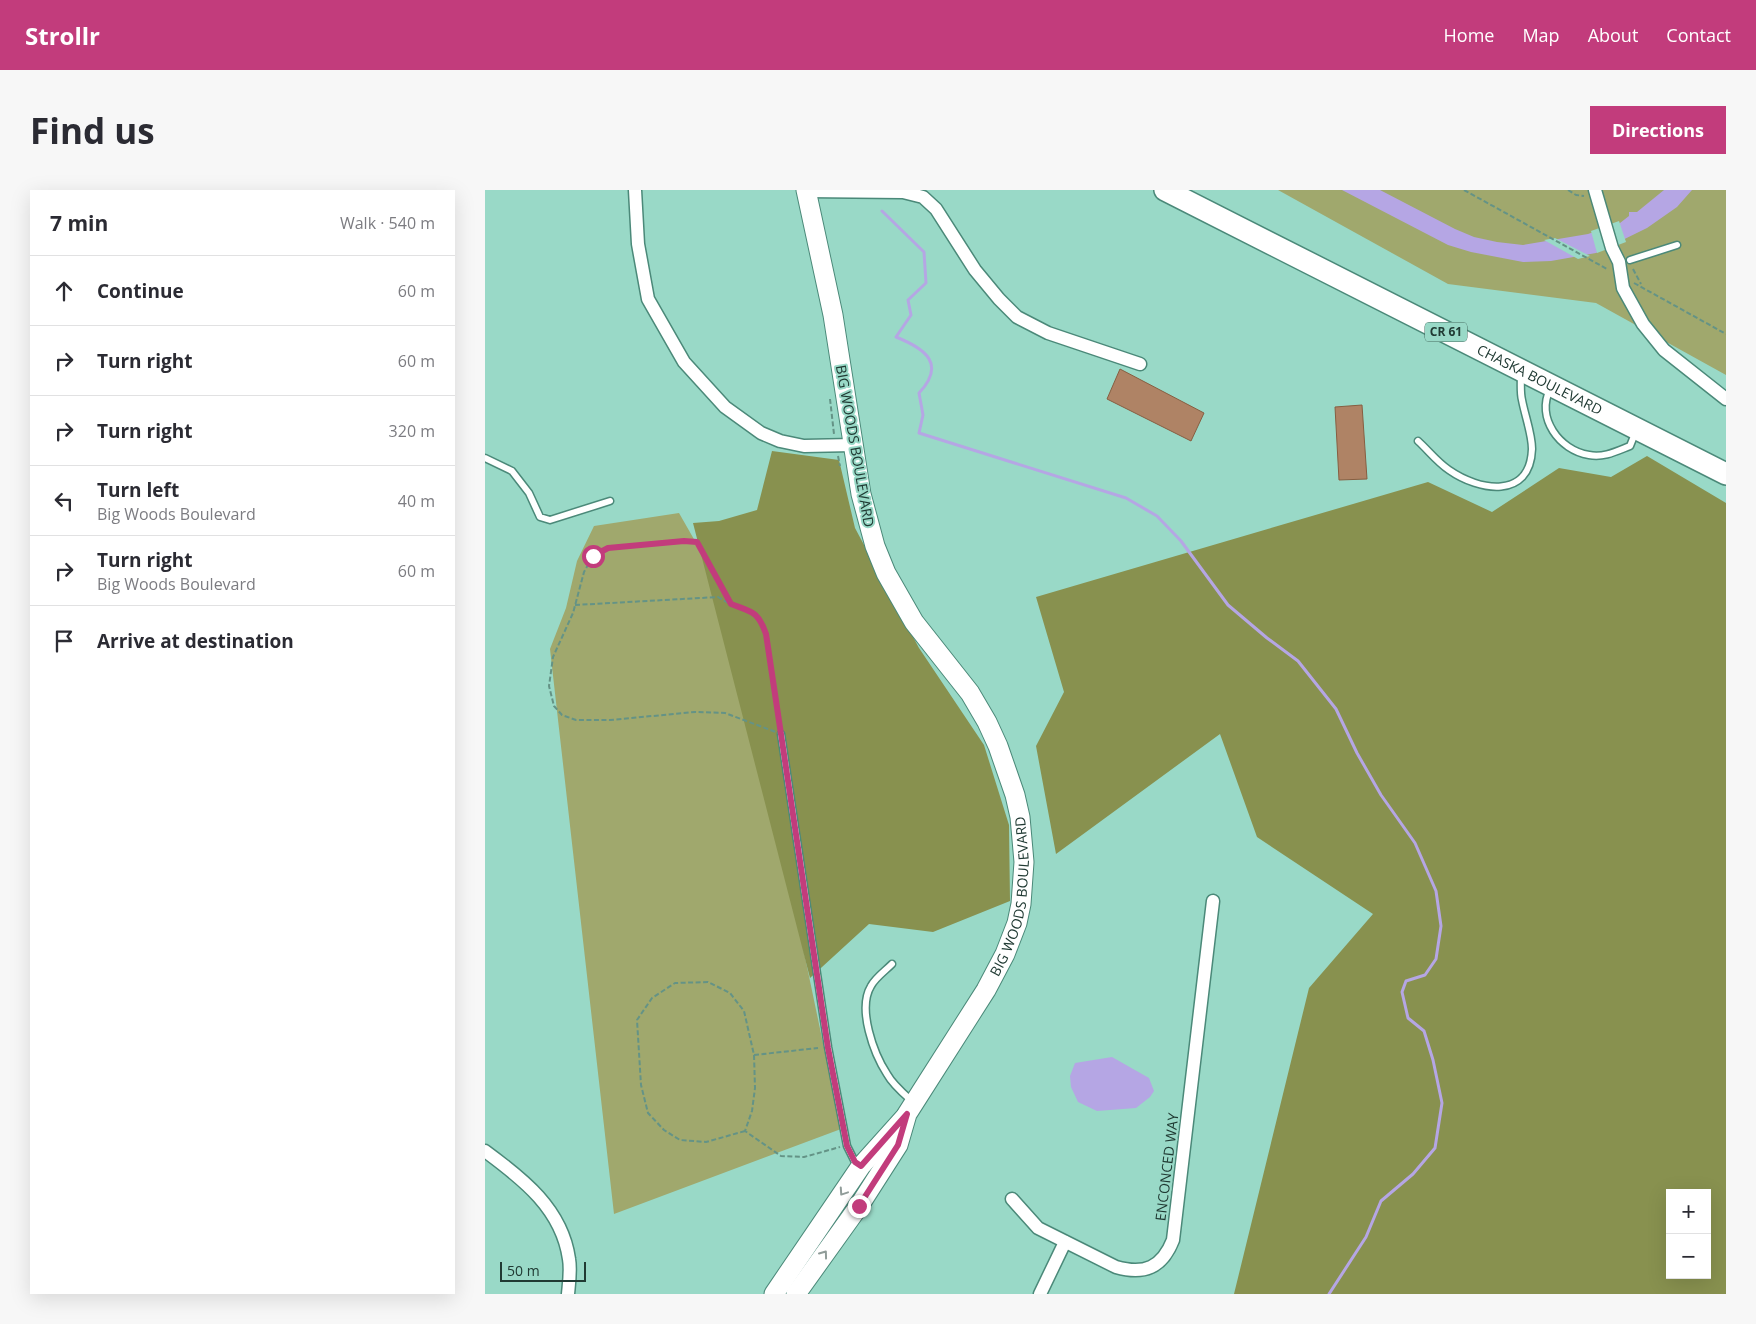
<!DOCTYPE html>
<meta charset="utf-8">
<style>
:root{--surface:#fff;--page:#f7f7f7;--text:#2b2b33;--muted:#7c7c81;--line:#e1e1e2;--accent:#c23c7c}
body{margin:0;font-family:"Open Sans",sans-serif;background:var(--page);color:var(--text)}
.controls{position:absolute;right:15px;bottom:15px;display:grid;overflow:hidden;border-radius:0px;box-shadow:0 5px 20px #0002}
.controls button{width:45px;height:45px;display:grid;place-items:center;padding:0;border:0;border-bottom:1px solid var(--line);background:var(--surface);color:var(--text);font:25px sans-serif}
.scale{position:absolute;left:15px;bottom:12px;width:86px;box-sizing:border-box;padding-left:5px;border:2px solid #203a33;border-top:0;font-size:14px;line-height:18px;white-space:nowrap;color:#203a33;-webkit-text-stroke:4px #99d9c7;paint-order:stroke}
.stop{position:absolute;width:15px;height:15px;margin:-11px;border:4px solid #c23c7c;border-radius:50%;background:#fff}
.stop.end{background:#c23c7c;border-color:#fff;box-shadow:0 1px 5px #0008}
.list{margin:0;padding:0;list-style:none}
h2{display:flex;justify-content:space-between;align-items:center;height:65px;margin:0;padding:0 20px;font-size:21px}
h2 small{font-size:16px;font-weight:400;color:var(--muted)}
.list li{display:grid;grid-template-columns:32px 1fr auto;gap:15px;align-items:center;box-sizing:border-box;height:70px;padding:0 20px;border-top:1px solid var(--line)}
.list b{display:block;font-size:19px;white-space:nowrap}
.list p{margin:0;font-size:16px;white-space:nowrap;color:var(--muted)}
.list em{font-size:16px;font-style:normal;color:var(--muted)}
.icon{flex:none;width:28px;height:28px;fill:none;stroke:currentColor;stroke-width:2;stroke-linecap:round;stroke-linejoin:round}
.map{position:relative;flex:none;width:1241px;height:1104px;overflow:hidden;border-radius:0px}
header{display:flex;align-items:center;gap:30px;box-sizing:border-box;height:70px;padding:0 25px;background:var(--accent);color:#fff}
header strong{font-size:24px}
nav{display:flex;gap:28px;margin-inline-start:auto;font-size:18px}
.intro{display:flex;align-items:center;justify-content:space-between;box-sizing:border-box;height:120px;padding:0 30px}
h1{margin:0;font-size:35px}
.button{padding:12px 22px;border-radius:0px;background:var(--accent);color:#fff;font-size:18px;font-weight:700}
main{display:flex;gap:30px;padding:0 30px}
aside{flex:1;background:var(--surface);border-radius:0px;box-shadow:0 5px 20px #0002}
.map>svg:first-child{display:block}
.green{fill:#a0a86d}
.forest{fill:#88914f;fill-rule:evenodd}
.water{fill:#b5a6e4}
.pier{fill:#99d9c7}
.lines{fill:none;stroke-linecap:round;stroke-linejoin:round}
.stream{stroke:#b5a6e4;stroke-width:3}
.building{fill:#af8365;stroke:#875e41}
.lane-casing{stroke:#4b8979;stroke-width:9}
.street-casing{stroke:#4b8979;stroke-width:15}
.secondary-casing{stroke:#4b8979;stroke-width:21}
.primary-casing{stroke:#4b8979;stroke-width:24}
.path{stroke:#649386;stroke-width:2;stroke-dasharray:5 2.5;stroke-linecap:butt}
.lane{stroke:#fff;stroke-width:6}
.street{stroke:#fff;stroke-width:12}
.secondary{stroke:#fff;stroke-width:19}
.primary{stroke:#fff;stroke-width:21}
.oneway{stroke:#909c99}
.route{stroke:#c23c7c;stroke-width:6}
.labels{text-anchor:middle;stroke-width:4;stroke-linejoin:round;paint-order:stroke}
.shield{fill:#99d9c7;stroke:#446a5f;stroke-width:1}
.shield-label{font-size:12px;font-weight:bold;fill:#203a33}
.street-label{font-size:14px;fill:#203a33;stroke:#99d9c7}
</style>
<header>
<strong>Strollr</strong>
<nav><a>Home</a><a>Map</a><a>About</a><a>Contact</a></nav>
</header>
<div class="intro"><h1>Find us</h1><a class="button">Directions</a></div>
<main>
<aside>
<h2>7 min<small>Walk · 540 m</small></h2>
<ul class="list">
<li><svg class="icon" aria-label="ahead" viewBox="0 0 24 24"><path d="M12 20V5M6 11l6-6 6 6"/></svg><div><b>Continue</b></div><em>60 m</em></li>
<li><svg class="icon" aria-label="right" viewBox="0 0 24 24"><path d="M7 20v-9h11M14 6l5 5-5 5"/></svg><div><b>Turn right</b></div><em>60 m</em></li>
<li><svg class="icon" aria-label="right" viewBox="0 0 24 24"><path d="M7 20v-9h11M14 6l5 5-5 5"/></svg><div><b>Turn right</b></div><em>320 m</em></li>
<li><svg class="icon" aria-label="left" viewBox="0 0 24 24"><path d="M17 20v-9H6M10 6l-5 5 5 5"/></svg><div><b>Turn left</b><p>Big Woods Boulevard</p></div><em>40 m</em></li>
<li><svg class="icon" aria-label="right" viewBox="0 0 24 24"><path d="M7 20v-9h11M14 6l5 5-5 5"/></svg><div><b>Turn right</b><p>Big Woods Boulevard</p></div><em>60 m</em></li>
<li><svg class="icon" aria-label="arrive" viewBox="0 0 24 24"><path d="M6 21V4h12l-3 4 3 4H6"/></svg><div><b>Arrive at destination</b></div></li>
</ul>
</aside>
<div class="map">
<svg width="1241" height="1104" viewBox="0 0 1241 1104">
<rect width="100%" height="100%" fill="#99d9c7"/>
<g class="green">
<path d="M793,0h448v185l-130,-72 -148,-19z"/>
<path d="M194,323l52,91 110,525 -227,85 -64,-565 16,-41 11,-47 17,-35z"/>
</g>
<g class="forest">
<path d="M287,261l67,9 16,68 64,120 65,97 25,80 1,76 -77,31 -64,-8 -59,54 -117,-455 26,-2 38,-11z"/>
<path d="M1162,266l79,47v791h-492l75,-306 64,-74 -116,-77 -37,-103 -164,120 -20,-108 28,-54 -28,-95 392,-115 64,30 67,-44 52,9zM1185,1003h37v82h-37z"/>
</g>
<g class="water">
<path d="M857,0h38l75,39 19,8 23,5 26,3 65,-11 32,-11 9,-7v-4h8l27,-22h28l-15,17 -30,21 -51,25 -45,8 -28,1 -52,-10 -23,-7z"/>
<path d="M627,867l37,21 5,13 -4,6 -14,11 -39,3 -19,-9 -7,-15 -1,-11 5,-13z"/>
</g>
<g class="pier">
<path d="M1134,31l7,21 -29,11 -6,-22z"/>
<path d="M1070,48l35,18 -12,3 -34,-19z"/>
</g>
<g class="lines">
<path class="stream" d="M397,21l42,41 2,31 -18,17 3,15 -15,22c30,12 50,27 23,56l4,22 -4,18 207,65 31,18 24,25 47,64 39,33 31,23 38,48 21,44 24,42 34,48 21,48 5,35 -5,33 -11,16 -19,6 -4,11 6,26 16,13 9,29 9,43 -7,45 -22,26 -32,27 -15,36 -37,57"/>
</g>
<g class="building">
<path d="M635,179l84,44 -13,28 -84,-42z"/>
<path d="M877,215l5,74 -28,1 -4,-73z"/>
</g>
<g class="lines">
<defs>
<g id="lane">
<path d="M1145,70l47,-15"/>
<path d="M1065,199c-14,29 9,61 39,66 15,3 28,-4 41,-9l6,-15"/>
<path d="M933,251c10,9 19,21 31,29 30,21 81,30 83,-21 0,-15 -7,-33 -10,-49 -2,-8 -1,-18 -1,-26"/>
<path d="M0,268l27,13 17,22 11,24 10,3 60,-19"/>
<path d="M296,544l47,313 19,99 8,16 5,3"/>
<path d="M407,774c-7,7 -17,14 -21,22 -14,23 3,68 16,88 6,11 17,20 26,28"/>
</g>
<g id="street">
<path d="M150,0l3,54 10,55 36,63 41,45 36,26 19,8 24,5 49,-1"/>
<path d="M1110,0l17,58 7,14 4,26 20,36 21,26 62,49"/>
<path d="M321,1l97,1 20,5 13,12 39,61 24,29 18,18 31,16 92,31"/>
<path d="M0,961c38,28 77,58 84,108 2,11 0,24 -1,35"/>
<path d="M527,1009l26,29 78,39c28,8 46,1 57,-27l40,-339"/>
<path d="M555,1104l25,-52"/>
</g>
<g id="secondary">
<path d="M289,1104l87,-128 44,-49"/>
<path id="s1" d="M311,1104l63,-88 39,-61 9,-31 79,-124 19,-36 12,-31 4,-19 3,-42 -4,-45 -5,-22 -17,-49 -11,-24 -17,-29 -56,-71 -28,-49 -11,-27 -14,-52 -28,-179 -27,-125"/>
</g>
<g id="primary">
<path id="s2" d="M680,0l561,284"/>
</g>
</defs>
<use href="#lane" class="lane-casing"/>
<use href="#street" class="street-casing"/>
<use href="#secondary" class="secondary-casing"/>
<use href="#primary" class="primary-casing"/>
<g class="path">
<path d="M979,0l143,79"/>
<path d="M1083,0l8,5 8,1"/>
<path d="M1148,79l8,15"/>
<path d="M1149,93l92,51"/>
<path d="M345,209l4,35"/>
<path d="M353,266l2,10"/>
<path d="M199,351l13,1 34,62c21,8 27,7 35,30l15,100 -56,-21 -30,-1 -85,8h-34l-14,-5 -8,-9 -5,-20 4,-29 20,-44 11,-41 9,-16 15,-8z"/>
<path d="M90,415l143,-8 12,7"/>
<path d="M269,865l64,-7"/>
<path d="M260,941l-39,11 -26,-2 -16,-10 -16,-17 -7,-28 -4,-65 15,-22 23,-15 33,-1 22,11 14,18 10,44 1,33 -3,23 -7,20 36,25 23,1 36,-10"/>
</g>
<use href="#lane" class="lane"/>
<use href="#street" class="street"/>
<use href="#secondary" class="secondary"/>
<use href="#primary" class="primary"/>
</g>
<defs><path id="oneway-chevron" d="M-2-3.5L2.5 0L-2 3.5" fill="none" stroke-width="1.6" stroke-linecap="round" stroke-linejoin="round" transform="scale(1.25)"/></defs>
<g class="oneway">
<use href="#oneway-chevron" transform="translate(358 1002) rotate(124)"/>
<use href="#oneway-chevron" transform="translate(339 1064) rotate(-54)"/>
</g>
<g class="lines">
<path class="route" d="M108,366l15,-8 76,-7 13,1 34,62c21,8 27,7 35,30l62,414 19,98 8,16 6,4 46,-52 -9,31 -39,61"/>
</g>
<g class="labels">
<rect class="shield" x="940" y="132.5" width="42" height="19" rx="4"/>
<g class="shield-label">
<text x="961" y="146">CR 61</text>
</g>
<g class="street-label">
<text dy="5" stroke="none"><textPath href="#s2" startOffset="420">CHASKA BOULEVARD</textPath></text>
<text transform="translate(370 256) rotate(80)" y="5">BIG WOODS BOULEVARD</text>
<text dy="5" stroke="none"><textPath href="#s1" startOffset="459">BIG WOODS BOULEVARD</textPath></text>
<text transform="translate(682 977) rotate(-83)" y="5">ENCONCED WAY</text>
</g>
</g>
</svg>
<div class="controls">
<button>+</button>
<button>−</button>
</div>
<div class="scale">50 m</div>
<div class="stop" style="left:108px;top:366px"></div>
<div class="stop end" style="left:374px;top:1016px"></div>
</div>
</main>
